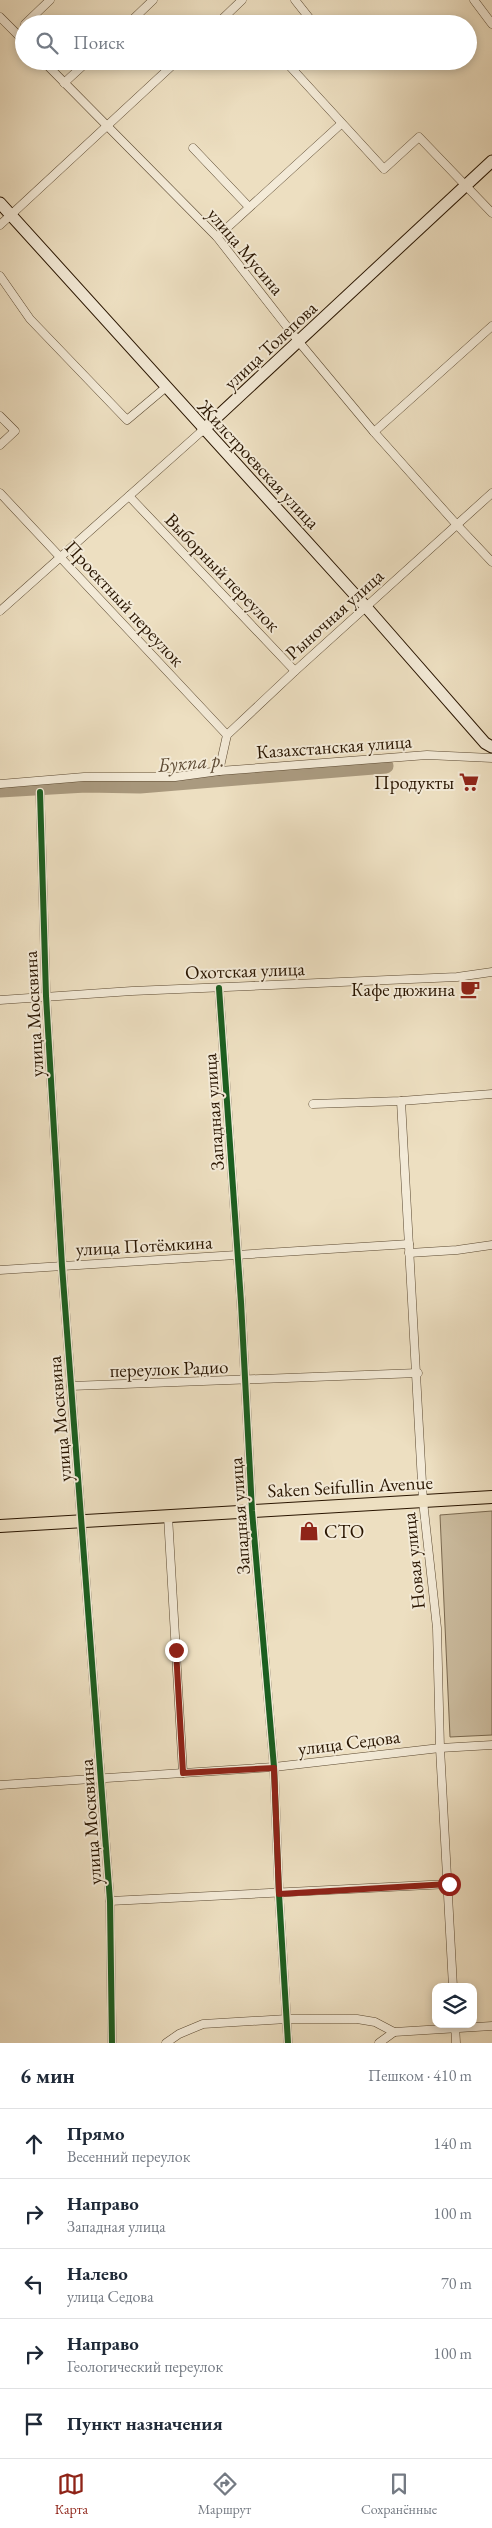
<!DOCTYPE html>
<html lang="ru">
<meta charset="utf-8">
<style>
:root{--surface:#fff;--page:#f2f2f3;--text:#1f2937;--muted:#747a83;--line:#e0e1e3;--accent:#8f2418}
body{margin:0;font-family:"EB Garamond",serif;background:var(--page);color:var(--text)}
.controls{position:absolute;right:15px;bottom:15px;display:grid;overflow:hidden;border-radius:10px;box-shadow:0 2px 8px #0003}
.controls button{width:45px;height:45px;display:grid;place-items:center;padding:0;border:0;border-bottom:1px solid var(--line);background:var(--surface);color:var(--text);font:25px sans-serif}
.stop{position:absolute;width:15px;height:15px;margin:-11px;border:4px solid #8f2418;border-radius:50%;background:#fff}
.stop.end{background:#8f2418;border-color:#fff;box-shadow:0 1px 5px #0008}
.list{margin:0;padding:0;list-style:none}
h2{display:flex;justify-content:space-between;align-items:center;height:65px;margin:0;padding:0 20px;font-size:21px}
h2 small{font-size:16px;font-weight:400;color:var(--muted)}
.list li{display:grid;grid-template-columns:32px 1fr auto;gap:15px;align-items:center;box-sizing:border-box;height:70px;padding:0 20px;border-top:1px solid var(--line)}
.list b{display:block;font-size:19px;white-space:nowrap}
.list p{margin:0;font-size:16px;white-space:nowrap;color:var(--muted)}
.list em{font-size:16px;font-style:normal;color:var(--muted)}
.icon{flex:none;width:28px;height:28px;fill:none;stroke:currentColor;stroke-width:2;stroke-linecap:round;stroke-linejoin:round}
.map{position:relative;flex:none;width:492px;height:2043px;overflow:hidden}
.search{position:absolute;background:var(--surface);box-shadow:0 2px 8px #0003;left:15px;right:15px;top:15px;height:55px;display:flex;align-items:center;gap:12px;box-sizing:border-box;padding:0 18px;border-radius:28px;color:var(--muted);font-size:19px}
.sheet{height:415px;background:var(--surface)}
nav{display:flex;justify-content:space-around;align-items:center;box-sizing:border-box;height:70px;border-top:1px solid var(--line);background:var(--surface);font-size:14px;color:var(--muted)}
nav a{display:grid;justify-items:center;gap:2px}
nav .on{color:var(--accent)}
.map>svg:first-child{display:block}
.green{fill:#ccbda0;stroke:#7a6950}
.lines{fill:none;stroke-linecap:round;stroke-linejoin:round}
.river{stroke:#aa9a7f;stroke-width:15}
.street-casing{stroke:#5a4830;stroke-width:9}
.secondary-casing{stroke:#291500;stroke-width:13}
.primary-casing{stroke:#291500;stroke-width:14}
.street{stroke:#f3ead7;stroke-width:8}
.secondary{stroke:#f3ead7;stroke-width:11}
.primary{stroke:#eddfc1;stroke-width:12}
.cycleway-casing{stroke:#f3ead7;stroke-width:9}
.cycleway{stroke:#1b5e20;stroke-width:6}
.route{stroke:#8f2418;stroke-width:6}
.labels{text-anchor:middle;stroke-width:4;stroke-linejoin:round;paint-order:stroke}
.street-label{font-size:19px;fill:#291500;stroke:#f3ead7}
.poi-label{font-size:19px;fill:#291500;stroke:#f3ead7;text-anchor:end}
.water-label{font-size:20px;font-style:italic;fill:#5d4a33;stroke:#f3ead7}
</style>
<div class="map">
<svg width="492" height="2043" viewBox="0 0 492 2043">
<rect width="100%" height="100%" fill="#eddfc1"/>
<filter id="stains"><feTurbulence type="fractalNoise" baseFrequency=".004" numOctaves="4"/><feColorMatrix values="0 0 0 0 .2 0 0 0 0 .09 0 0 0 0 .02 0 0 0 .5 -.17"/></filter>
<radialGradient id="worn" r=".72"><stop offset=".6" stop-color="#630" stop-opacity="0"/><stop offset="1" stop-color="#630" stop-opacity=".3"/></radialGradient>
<path class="green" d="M492,1511v224l-42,2 -10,-222z"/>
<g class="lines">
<path class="river" d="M0,790l86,-5 54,1 246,-20"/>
<defs>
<g id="street">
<path d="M295,0l19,24"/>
<path d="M474,0l18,24"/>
<path d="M0,17l24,24"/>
<path d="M25,24l25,-24"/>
<path d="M128,24l25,-24"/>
<path d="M217,24l25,-24"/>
<path d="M43,61l174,176 82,105 75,90 83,93 35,37"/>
<path d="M285,61l99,108 35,-32 73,76"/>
<path d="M64,83l24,-22"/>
<path d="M193,148l56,59"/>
<path d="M0,225l177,-164"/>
<path d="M217,237l124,-113"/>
<path d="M0,276l30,43 97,101 38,-32"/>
<path d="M0,416l15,15 -15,14"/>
<path d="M374,432l118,-106"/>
<path d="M0,493l227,242"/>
<path d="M129,496l166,175"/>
<path d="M0,611l203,-181"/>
<path d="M219,771l8,-36 68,-64 197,-178"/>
<path d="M0,784l84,-7h91l44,-6 208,-16 65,3"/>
<path d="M40,792l6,204 16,270 48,635 2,142"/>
<path d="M219,988l22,314 11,209 22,256 5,127 9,149"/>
<path d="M0,1000l132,-9 325,-14 35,-5"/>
<path d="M401,1101l22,400 14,127 3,120 13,239"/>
<path d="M313,1104l88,-3 91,-7"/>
<path d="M409,1253l48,-3 35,-5"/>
<path d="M0,1270l409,-26"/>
<path d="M71,1386l347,-13"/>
<path d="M168,1516l15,257"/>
<path d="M0,1785l274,-18 166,-19 52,-3"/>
<path d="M110,1901l339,-17"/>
<path d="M455,2024l1,19"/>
<path d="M166,2043l13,-9 24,-10 84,-5h70l18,3 19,10 98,-6"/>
<path d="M379,2043l15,-11"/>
</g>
<g id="secondary">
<path d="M0,203l366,404 119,136 7,4"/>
<path d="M203,430l289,-269"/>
</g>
<path id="primary" d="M0,1526l492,-29"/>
</defs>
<use href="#street" class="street-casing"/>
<use href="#secondary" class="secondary-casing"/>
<use href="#primary" class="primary-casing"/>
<use href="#street" class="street"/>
<use href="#secondary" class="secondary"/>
<use href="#primary" class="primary"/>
<defs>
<g id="cycleway">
<path d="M40,792l6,204 16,270 48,635 2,142"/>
<path d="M219,988l22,314 11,209 22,256 5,127 9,149"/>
</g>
</defs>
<use href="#cycleway" class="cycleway-casing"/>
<use href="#cycleway" class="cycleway"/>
</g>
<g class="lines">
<path class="route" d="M176,1650l7,123 91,-5 5,126 170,-10"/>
</g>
<defs>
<symbol id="supermarket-bare" viewBox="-9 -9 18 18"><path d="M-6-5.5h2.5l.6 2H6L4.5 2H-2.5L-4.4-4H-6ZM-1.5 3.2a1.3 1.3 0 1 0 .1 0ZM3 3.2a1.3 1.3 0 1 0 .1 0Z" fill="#8f2418" stroke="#f3ead7" stroke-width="2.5" paint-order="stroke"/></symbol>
<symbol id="cafe-bare" viewBox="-9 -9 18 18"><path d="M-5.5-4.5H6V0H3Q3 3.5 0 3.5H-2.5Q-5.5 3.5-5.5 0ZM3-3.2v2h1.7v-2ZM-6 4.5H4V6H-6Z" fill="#8f2418" stroke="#f3ead7" stroke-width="2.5" paint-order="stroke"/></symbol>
<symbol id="shop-bare" viewBox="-9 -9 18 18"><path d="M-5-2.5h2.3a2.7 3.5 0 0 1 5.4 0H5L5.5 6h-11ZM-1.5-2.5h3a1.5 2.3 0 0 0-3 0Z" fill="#8f2418" stroke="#f3ead7" stroke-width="2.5" paint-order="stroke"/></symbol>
</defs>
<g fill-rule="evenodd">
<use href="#supermarket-bare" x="455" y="768" width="28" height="28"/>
<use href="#cafe-bare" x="456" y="975" width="28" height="28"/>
<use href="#shop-bare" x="295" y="1517" width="28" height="28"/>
</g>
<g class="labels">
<g class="street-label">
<text transform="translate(246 251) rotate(50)" y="7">улица Мусина</text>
<text transform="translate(270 345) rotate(-43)" y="7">улица Толепова</text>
<text transform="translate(259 464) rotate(47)" y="7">Жилстроевская улица</text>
<text transform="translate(223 572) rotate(46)" y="7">Выборный переулок</text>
<text transform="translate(125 603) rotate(47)" y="7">Проектный переулок</text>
<text transform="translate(334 614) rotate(-42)" y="7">Рыночная улица</text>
<text transform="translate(334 746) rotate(-4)" y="7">Казахстанская улица</text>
<text transform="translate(245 970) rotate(-2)" y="7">Охотская улица</text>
<text transform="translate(33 1014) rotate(-93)" y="7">улица Москвина</text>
<text transform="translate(213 1112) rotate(-94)" y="7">Западная улица</text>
<text transform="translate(144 1245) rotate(-3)" y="7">улица Потёмкина</text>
<text transform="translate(169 1368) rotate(-2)" y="7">переулок Радио</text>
<text transform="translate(59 1419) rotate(-95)" y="7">улица Москвина</text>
<text transform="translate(350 1486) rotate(-3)" y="7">Saken Seifullin Avenue</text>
<text transform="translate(239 1516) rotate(-94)" y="7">Западная улица</text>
<text transform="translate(413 1561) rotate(-96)" y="7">Новая улица</text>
<text transform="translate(349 1742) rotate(-7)" y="7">улица Седова</text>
<text transform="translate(90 1822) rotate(-94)" y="7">улица Москвина</text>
</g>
<g class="poi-label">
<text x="454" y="789">Продукты</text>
<text x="455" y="996">Кафе дюжина</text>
<text x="324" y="1538" text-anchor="start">СТО</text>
</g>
<g class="water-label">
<text transform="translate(191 762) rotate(-5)" y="7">Букпа р.</text>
</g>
</g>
<rect width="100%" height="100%" filter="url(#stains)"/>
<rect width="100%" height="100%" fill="url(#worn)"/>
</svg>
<div class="controls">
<button><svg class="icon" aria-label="layers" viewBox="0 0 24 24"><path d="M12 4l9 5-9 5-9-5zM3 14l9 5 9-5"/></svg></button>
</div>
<div class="stop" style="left:449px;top:1884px"></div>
<div class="stop end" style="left:176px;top:1650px"></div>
<div class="search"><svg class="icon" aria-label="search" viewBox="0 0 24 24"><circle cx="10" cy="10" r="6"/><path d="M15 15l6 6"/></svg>Поиск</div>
</div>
<section class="sheet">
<h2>6 мин<small>Пешком · 410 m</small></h2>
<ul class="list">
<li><svg class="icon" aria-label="ahead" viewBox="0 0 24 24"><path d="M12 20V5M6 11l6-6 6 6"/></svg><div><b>Прямо</b><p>Весенний переулок</p></div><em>140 m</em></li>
<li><svg class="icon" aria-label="right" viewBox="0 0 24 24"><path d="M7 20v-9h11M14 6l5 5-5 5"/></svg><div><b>Направо</b><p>Западная улица</p></div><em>100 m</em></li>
<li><svg class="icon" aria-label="left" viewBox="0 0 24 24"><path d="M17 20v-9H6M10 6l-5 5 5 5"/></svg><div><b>Налево</b><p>улица Седова</p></div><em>70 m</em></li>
<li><svg class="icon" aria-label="right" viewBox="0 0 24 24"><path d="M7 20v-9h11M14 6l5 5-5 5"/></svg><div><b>Направо</b><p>Геологический переулок</p></div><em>100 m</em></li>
<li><svg class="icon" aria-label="arrive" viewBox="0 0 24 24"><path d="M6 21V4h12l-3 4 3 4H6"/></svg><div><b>Пункт назначения</b></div></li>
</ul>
</section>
<nav>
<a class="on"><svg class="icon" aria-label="map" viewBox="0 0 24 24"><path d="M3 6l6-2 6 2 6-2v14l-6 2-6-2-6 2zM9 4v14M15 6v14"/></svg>Карта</a>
<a><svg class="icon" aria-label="directions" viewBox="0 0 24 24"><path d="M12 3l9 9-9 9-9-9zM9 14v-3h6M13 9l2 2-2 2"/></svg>Маршрут</a>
<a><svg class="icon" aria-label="saved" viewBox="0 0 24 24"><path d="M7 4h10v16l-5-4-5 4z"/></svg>Сохранённые</a>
</nav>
